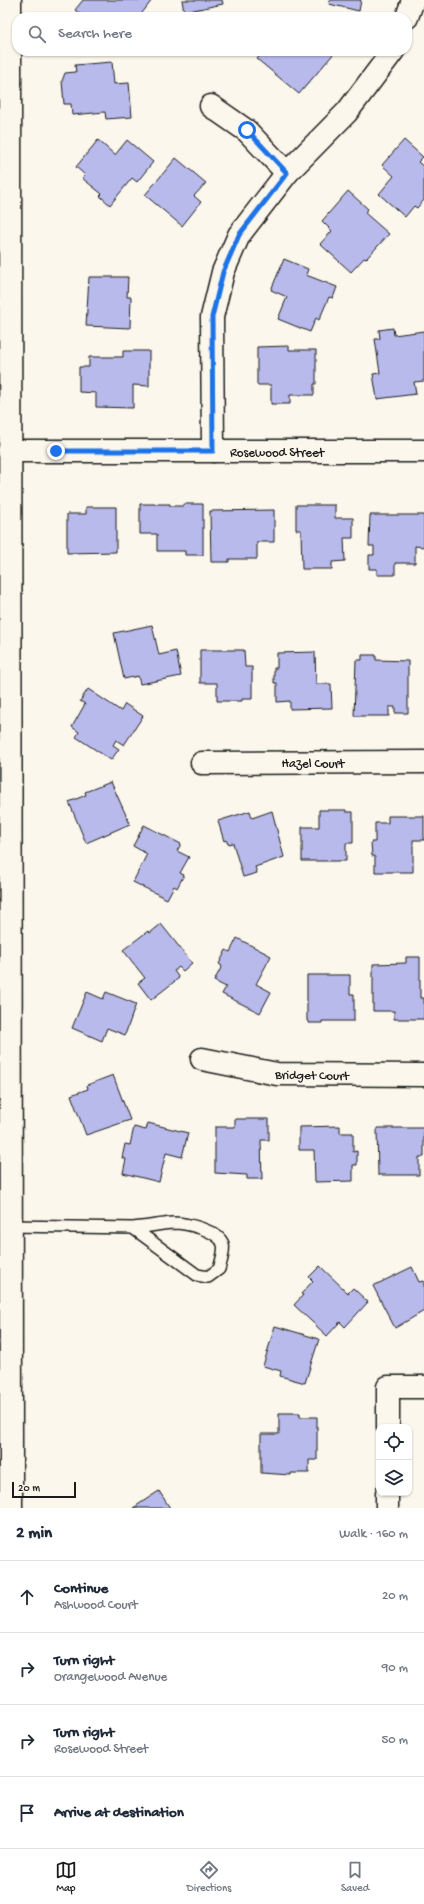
<!DOCTYPE html>
<meta charset="utf-8">
<style>
:root{--surface:#fff;--page:#f2f2f3;--text:#1f2937;--muted:#747a83;--line:#e0e1e3;--accent:#1c1c1c}
body{margin:0;font-family:"Gochi Hand",sans-serif;background:var(--page);color:var(--text)}
.controls{position:absolute;right:12px;bottom:12px;display:grid;overflow:hidden;border-radius:8px;box-shadow:0 1px 3px #0004}
.controls button{width:36px;height:36px;display:grid;place-items:center;padding:0;border:0;border-bottom:1px solid var(--line);background:var(--surface);color:var(--text);font:20px sans-serif}
.scale{position:absolute;left:12px;bottom:10px;width:64px;box-sizing:border-box;padding-left:4px;border:2px solid #1c1c1c;border-top:0;font-size:11px;line-height:14px;white-space:nowrap;color:#1c1c1c;-webkit-text-stroke:3px #fbf7ec;paint-order:stroke}
.stop{position:absolute;width:12px;height:12px;margin:-9px;border:3px solid #1a73e8;border-radius:50%;background:#fff}
.stop.end{background:#1a73e8;border-color:#fff;box-shadow:0 1px 4px #0008}
.list{margin:0;padding:0;list-style:none}
h2{display:flex;justify-content:space-between;align-items:center;height:52px;margin:0;padding:0 16px;font-size:17px}
h2 small{font-size:13px;font-weight:400;color:var(--muted)}
.list li{display:grid;grid-template-columns:26px 1fr auto;gap:12px;align-items:center;box-sizing:border-box;height:72px;padding:0 16px;border-top:1px solid var(--line)}
.list b{display:block;font-size:15px;white-space:nowrap}
.list p{margin:0;font-size:13px;white-space:nowrap;color:var(--muted)}
.list em{font-size:13px;font-style:normal;color:var(--muted)}
.icon{flex:none;width:22px;height:22px;fill:none;stroke:currentColor;stroke-width:2;stroke-linecap:round;stroke-linejoin:round}
.map{position:relative;flex:none;width:424px;height:1508px;overflow:hidden}
.search{position:absolute;background:var(--surface);box-shadow:0 1px 3px #0004;left:12px;right:12px;top:12px;height:44px;display:flex;align-items:center;gap:10px;box-sizing:border-box;padding:0 14px;border-radius:16px;color:var(--muted);font-size:15px}
.sheet{height:340px;background:var(--surface)}
nav{display:flex;justify-content:space-around;align-items:center;box-sizing:border-box;height:56px;border-top:1px solid var(--line);background:var(--surface);font-size:11px;color:var(--muted)}
nav a{display:grid;justify-items:center;gap:2px}
nav .on{color:var(--accent)}
.map>svg:first-child{display:block}
.building{fill:#b8baec;stroke:#1c1c1c}
.lines{fill:none;stroke-linecap:round;stroke-linejoin:round}
.lane-casing{stroke:#1c1c1c;stroke-width:14}
.street-casing{stroke:#1c1c1c;stroke-width:25}
.secondary-casing{stroke:#1c1c1c;stroke-width:25}
.lane{stroke:#fbf7ec;stroke-width:11}
.street{stroke:#fbf7ec;stroke-width:22}
.secondary{stroke:#fbf7ec;stroke-width:22}
.route{stroke:#1a73e8;stroke-width:5}
.labels{text-anchor:middle;stroke-width:3;stroke-linejoin:round;paint-order:stroke}
.street-label{font-size:13px;fill:#1c1c1c;stroke:#fbf7ec}
</style>
<div class="map">
<svg width="424" height="1508" viewBox="0 0 424 1508">
<rect width="100%" height="100%" fill="#fbf7ec"/>
<filter id="ink" filterUnits="userSpaceOnUse"><feTurbulence type="fractalNoise" baseFrequency=".025" numOctaves="2"/><feDisplacementMap in="SourceGraphic" scale="8" xChannelSelector="R" yChannelSelector="G"/><feConvolveMatrix kernelMatrix="1 2 1 2 8 2 1 2 1" color-interpolation-filters="sRGB"/></filter>
<g filter="url(#ink)">
<g class="building">
<path d="M83,0h69l-13,17h-55l-9,-7z"/>
<path d="M182,0h40l1,4 -39,8z"/>
<path d="M330,0h31l-2,11 -30,-7z"/>
<path d="M264,51h72l-37,43 -42,-35z"/>
<path d="M112,62l2,22 15,-1 3,34 -26,2 -1,-7 -33,3 -1,-11h-7l-2,-23 3,-8 11,-1 -1,-7z"/>
<path d="M98,140l17,15 12,-15 26,22 -16,20 -5,-4 -22,27 -10,-9 2,-2 -20,-16 3,-3 -9,-8z"/>
<path d="M404,140l19,17 -5,5 6,5v33l-7,8 -3,-2 -9,11 -26,-23 15,-18 -12,-11z"/>
<path d="M176,158l30,25 -12,13 7,6 -19,24 -37,-31z"/>
<path d="M348,191l20,18 -3,4 24,21 -23,25 -2,-1 -13,14 -31,-28 12,-13 -10,-10z"/>
<path d="M284,259l24,10 -2,6 31,12 -4,11 -4,-1 -10,23 -3,-2 -6,14 -32,-13 9,-22 -16,-7z"/>
<path d="M89,277h39l-1,20h4l-1,31 -44,-2z"/>
<path d="M393,328l1,7 30,-4v50l-10,1 2,12 -39,5 -4,-25 7,-1 -5,-34h5l-1,-9z"/>
<path d="M289,346v4h27v34h-2v11h-24v9h-19v-19h-14v-38z"/>
<path d="M123,351h26v35l-16,-1v23l-37,-1v-14l-17,-1v-25h10v-10h34z"/>
<path d="M140,504h30v2h14v-2h19v51h-18v-4h-28v-17h-17z"/>
<path d="M296,505h39v13h18v20h-9l1,23 -13,1v7h-30l-1,-39h-5z"/>
<path d="M86,507h30v45l-49,1v-39h19z"/>
<path d="M274,510v32h-17v17h-28v3h-18l-1,-51z"/>
<path d="M370,515h54v32l-9,-1v17h-20v12h-18v-6h-8v-14h5v-9h-5z"/>
<path d="M152,625l7,30 17,-4 5,25 -41,8 -2,-8 -14,3 -10,-46z"/>
<path d="M200,650h44l1,17h7v32h-10v2h-25v-18h-17z"/>
<path d="M315,652l1,32h15l1,24 -42,1v-8l-13,1v-19h-3v-15h3v-15z"/>
<path d="M362,655h14v5l32,1v52h-13v-6h-6v9h-35l2,-56h6z"/>
<path d="M88,689l33,22 4,-7 18,12 -19,29 -8,-5 -3,5 6,4 -8,11 -35,-23 3,-5 -7,-5 13,-23 -5,-3z"/>
<path d="M111,782l19,42 -44,19 -17,-41 17,-7 -1,-3z"/>
<path d="M319,810h27v2h7v31h-7v18h-44v-34h17z"/>
<path d="M250,811l2,7 20,-7 12,46 -29,10 2,6 -14,4 -10,-34 -5,1 -2,-4 -2,1 -6,-20z"/>
<path d="M388,816h36v24h-11v32h-38v-16h-3l-1,-14h4v-19h13z"/>
<path d="M144,825l37,19 -4,7 12,6 -9,16 4,2 -7,13 -3,-2 -7,13 -34,-17 14,-28 -14,-8z"/>
<path d="M161,924l31,39 -9,8 -4,-4 -5,4 5,7 -28,22 -13,-17 7,-5 -22,-28 25,-19 2,2z"/>
<path d="M237,938l34,18 -15,28 15,8 -11,21 -38,-19 4,-7 -12,-6 8,-15 -3,-2 7,-14 4,2z"/>
<path d="M406,957h14v41h4v21h-30v-8h-21v-47l33,-1z"/>
<path d="M307,975h43v19h4v27h-32v2h-13v-2h-2z"/>
<path d="M87,992l16,7 3,-7 30,12 -11,31 -18,-7 -5,13 -30,-13z"/>
<path d="M113,1075l17,45 -44,15 -15,-40 17,-6 -1,-4z"/>
<path d="M235,1119h34v21h-8l1,39h-15v-4l-32,-2v-46h20z"/>
<path d="M148,1123l40,10 -6,24 -16,-4 -7,29 -36,-9 3,-14 -4,-1 3,-14 5,1 4,-18 12,3z"/>
<path d="M340,1126v7h13v19l4,-1v14h-4v16l-38,1 -1,-32h-15v-23z"/>
<path d="M377,1128h47v29h-5v18h-41z"/>
<path d="M320,1266l28,27 5,-5 15,14 -23,25 -5,-5 -13,14 -33,-31 9,-10 -2,-1 12,-13 -4,-4z"/>
<path d="M412,1267l7,15 4,-1 1,2v28l-29,17 -22,-42z"/>
<path d="M275,1326l44,13 -14,44 -25,-7 1,-5 -18,-5z"/>
<path d="M279,1413h21v4h17v43h-8v13h-18v2l-30,-2v-39h18z"/>
<path d="M159,1491l11,17h-37z"/>
</g>
<g class="lines">
<defs>
<path id="lane" d="M11,1226l122,2 64,47 11,2 11,-8c2,-7 6,-18 4,-25 -5,-14 -37,-21 -50,-21 -13,1 -27,4 -40,5"/>
<g id="street">
<path d="M407,17l6,-17"/>
<path d="M211,106l36,25 40,42"/>
<path d="M9,451h415"/>
<path d="M213,451l-1,-134 11,-45 16,-37 48,-62 60,-61 46,-61"/>
<path d="M202,763l222,-1"/>
<path d="M202,1059l75,15 147,1"/>
<path d="M388,1427v-40h36"/>
<path d="M387,1508v-15"/>
</g>
<path id="secondary" d="M10,0l1,1508"/>
</defs>
<use href="#lane" class="lane-casing"/>
<use href="#street" class="street-casing"/>
<use href="#secondary" class="secondary-casing"/>
<use href="#lane" class="lane"/>
<use href="#street" class="street"/>
<use href="#secondary" class="secondary"/>
</g>
</g>
<g class="lines" filter="url(#ink)">
<path class="route" d="M56,451h157l-1,-134 11,-45 16,-37 48,-62 -40,-43"/>
</g>
<g class="labels">
<g class="street-label">
<text x="277" y="456">Rosewood Street</text>
<text x="313" y="767">Hazel Court</text>
<text transform="translate(312 1074) rotate(1)" y="5">Bridget Court</text>
</g>
</g>
</svg>
<div class="controls">
<button><svg class="icon" aria-label="locate" viewBox="0 0 24 24"><circle cx="12" cy="12" r="6"/><path d="M12 2v4M12 18v4M2 12h4M18 12h4"/></svg></button>
<button><svg class="icon" aria-label="layers" viewBox="0 0 24 24"><path d="M12 4l9 5-9 5-9-5zM3 14l9 5 9-5"/></svg></button>
</div>
<div class="scale">20 m</div>
<div class="stop" style="left:247px;top:130px"></div>
<div class="stop end" style="left:56px;top:451px"></div>
<div class="search"><svg class="icon" aria-label="search" viewBox="0 0 24 24"><circle cx="10" cy="10" r="6"/><path d="M15 15l6 6"/></svg>Search here</div>
</div>
<section class="sheet">
<h2>2 min<small>Walk · 160 m</small></h2>
<ul class="list">
<li><svg class="icon" aria-label="ahead" viewBox="0 0 24 24"><path d="M12 20V5M6 11l6-6 6 6"/></svg><div><b>Continue</b><p>Ashwood Court</p></div><em>20 m</em></li>
<li><svg class="icon" aria-label="right" viewBox="0 0 24 24"><path d="M7 20v-9h11M14 6l5 5-5 5"/></svg><div><b>Turn right</b><p>Orangewood Avenue</p></div><em>90 m</em></li>
<li><svg class="icon" aria-label="right" viewBox="0 0 24 24"><path d="M7 20v-9h11M14 6l5 5-5 5"/></svg><div><b>Turn right</b><p>Rosewood Street</p></div><em>50 m</em></li>
<li><svg class="icon" aria-label="arrive" viewBox="0 0 24 24"><path d="M6 21V4h12l-3 4 3 4H6"/></svg><div><b>Arrive at destination</b></div></li>
</ul>
</section>
<nav>
<a class="on"><svg class="icon" aria-label="map" viewBox="0 0 24 24"><path d="M3 6l6-2 6 2 6-2v14l-6 2-6-2-6 2zM9 4v14M15 6v14"/></svg>Map</a>
<a><svg class="icon" aria-label="directions" viewBox="0 0 24 24"><path d="M12 3l9 9-9 9-9-9zM9 14v-3h6M13 9l2 2-2 2"/></svg>Directions</a>
<a><svg class="icon" aria-label="saved" viewBox="0 0 24 24"><path d="M7 4h10v16l-5-4-5 4z"/></svg>Saved</a>
</nav>
